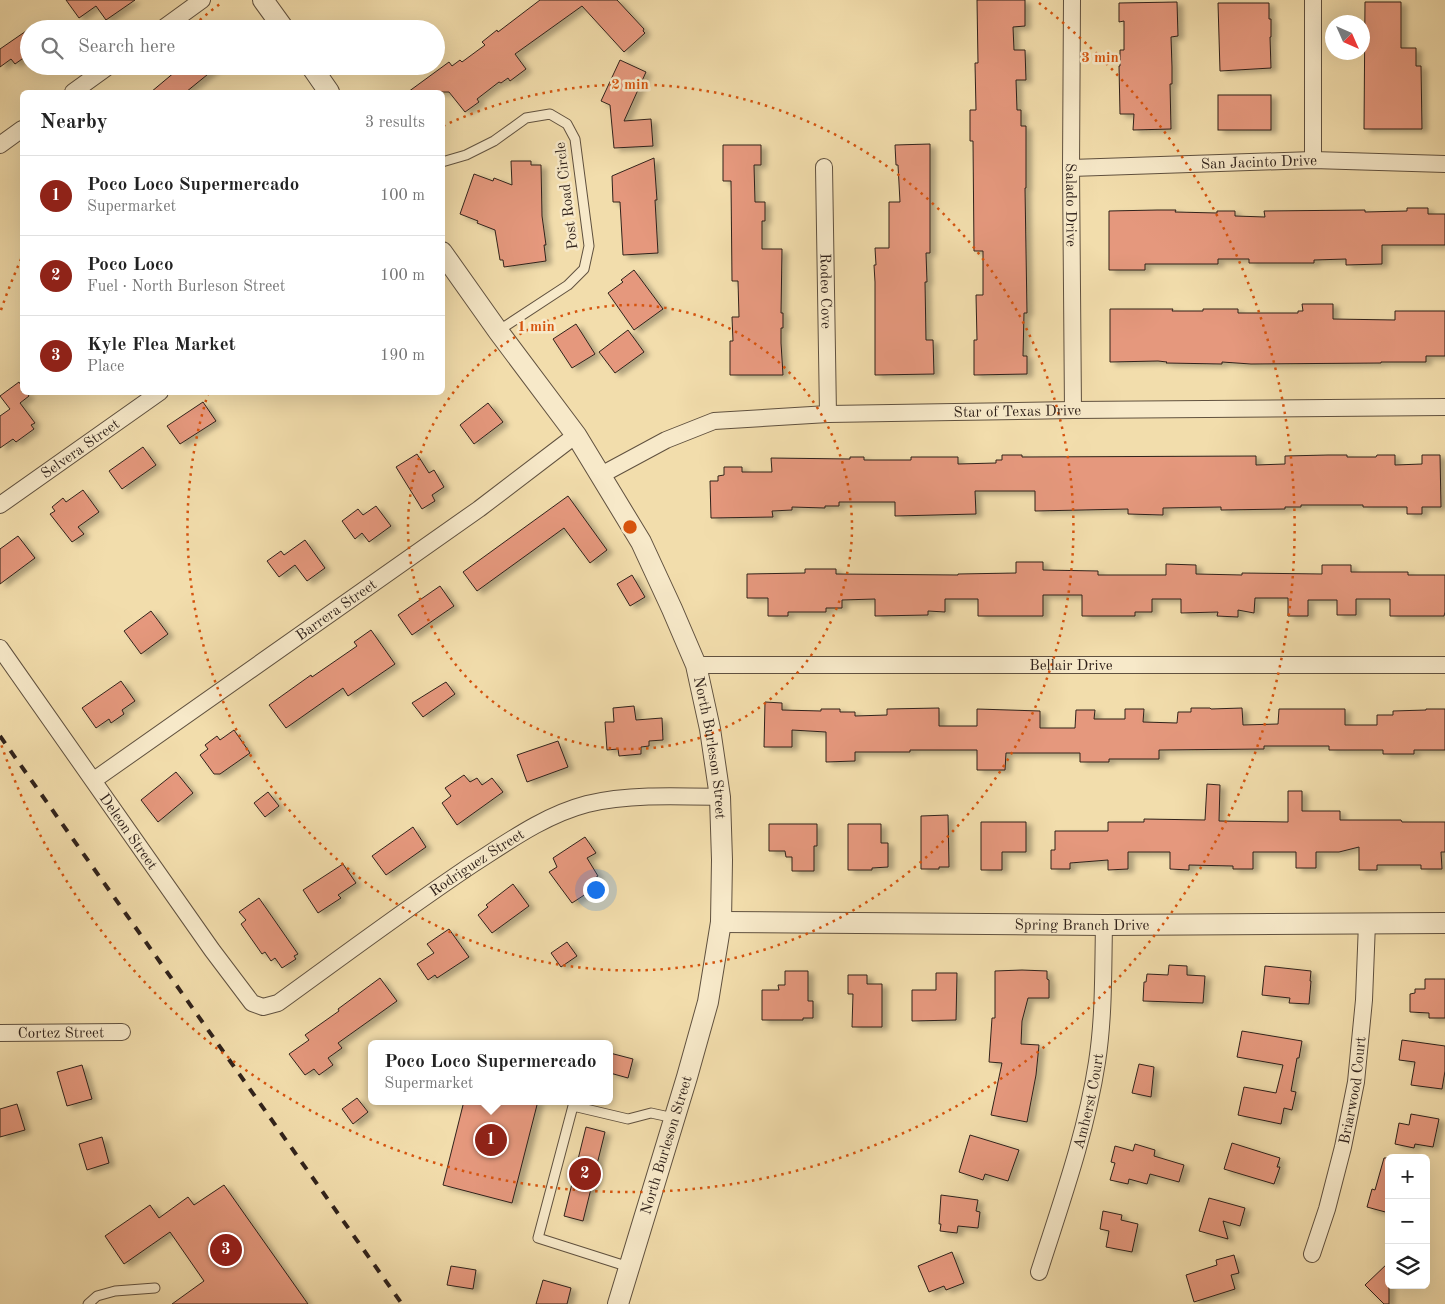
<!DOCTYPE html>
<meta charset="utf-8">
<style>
:root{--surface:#fff;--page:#f2f2f2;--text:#222;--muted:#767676;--line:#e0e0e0;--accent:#8f2418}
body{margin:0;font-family:"Old Standard TT",serif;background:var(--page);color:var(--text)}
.controls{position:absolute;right:15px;bottom:15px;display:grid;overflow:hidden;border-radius:8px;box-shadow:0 5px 20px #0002}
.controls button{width:45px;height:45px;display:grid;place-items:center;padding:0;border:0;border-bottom:1px solid var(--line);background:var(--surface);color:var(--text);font:25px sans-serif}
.compass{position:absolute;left:1325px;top:15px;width:45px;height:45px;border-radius:50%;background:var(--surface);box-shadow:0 5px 20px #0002;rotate:135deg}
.you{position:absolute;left:595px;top:889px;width:18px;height:18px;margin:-12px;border:4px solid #fff;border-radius:50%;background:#1a73e8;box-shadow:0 0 0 8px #1a73e833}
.badge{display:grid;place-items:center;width:32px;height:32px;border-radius:50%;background:var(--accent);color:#fff;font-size:16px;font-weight:700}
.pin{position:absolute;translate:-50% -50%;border:2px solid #fff;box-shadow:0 1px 5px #0006}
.popup{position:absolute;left:368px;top:1040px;width:245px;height:65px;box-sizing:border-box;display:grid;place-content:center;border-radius:8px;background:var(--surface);filter:drop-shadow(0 1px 4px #0005);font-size:16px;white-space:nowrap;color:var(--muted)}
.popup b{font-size:19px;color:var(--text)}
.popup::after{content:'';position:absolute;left:50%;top:100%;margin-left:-10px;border:10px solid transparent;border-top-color:var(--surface)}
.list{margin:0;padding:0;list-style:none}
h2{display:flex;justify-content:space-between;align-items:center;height:65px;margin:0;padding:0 20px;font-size:21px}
h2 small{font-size:16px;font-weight:400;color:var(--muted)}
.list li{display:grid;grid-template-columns:32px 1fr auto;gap:15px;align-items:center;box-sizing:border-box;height:80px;padding:0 20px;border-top:1px solid var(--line)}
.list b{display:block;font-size:19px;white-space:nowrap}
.list p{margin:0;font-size:16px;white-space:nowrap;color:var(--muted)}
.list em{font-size:16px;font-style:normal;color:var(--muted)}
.icon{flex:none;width:28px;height:28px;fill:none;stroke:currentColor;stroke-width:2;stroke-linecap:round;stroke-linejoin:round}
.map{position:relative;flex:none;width:1445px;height:1304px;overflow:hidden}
.search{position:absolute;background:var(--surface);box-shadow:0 5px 20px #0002;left:20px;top:20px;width:425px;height:55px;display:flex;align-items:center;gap:12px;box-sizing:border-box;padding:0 18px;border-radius:28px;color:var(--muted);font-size:19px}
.panel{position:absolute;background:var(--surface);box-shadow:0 5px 20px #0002;left:20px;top:90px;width:425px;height:305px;border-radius:8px}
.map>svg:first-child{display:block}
.building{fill:#e5987d;stroke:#30221b;filter:url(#shadow)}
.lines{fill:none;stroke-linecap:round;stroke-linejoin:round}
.service-casing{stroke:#60513f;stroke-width:11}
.minor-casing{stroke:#60513f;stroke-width:18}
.tertiary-casing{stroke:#60513f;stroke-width:22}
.service{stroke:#f7e9c9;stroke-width:9}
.minor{stroke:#f7e9c9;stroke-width:16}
.tertiary{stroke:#f7e9c9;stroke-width:20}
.rail{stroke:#30221b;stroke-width:4;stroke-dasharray:9 9;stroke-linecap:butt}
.ring{fill:none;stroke:#d6540e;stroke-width:2.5;stroke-dasharray:2.5 5}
.labels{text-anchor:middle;stroke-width:5;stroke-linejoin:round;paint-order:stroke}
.street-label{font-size:15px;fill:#30221b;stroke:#f7e9c9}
.centre{fill:#d6540e;stroke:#f7e9c9;stroke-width:2.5}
.ring-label{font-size:15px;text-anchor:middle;font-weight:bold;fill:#d6540e;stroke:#f7e9c9;stroke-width:5;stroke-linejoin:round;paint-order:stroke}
</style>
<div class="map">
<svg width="1445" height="1304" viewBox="0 0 1445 1304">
<defs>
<filter id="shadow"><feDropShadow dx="5.5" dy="3" stdDeviation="2.5" flood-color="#0004"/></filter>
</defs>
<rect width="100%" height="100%" fill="#f2ddac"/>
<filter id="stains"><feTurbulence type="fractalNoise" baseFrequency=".004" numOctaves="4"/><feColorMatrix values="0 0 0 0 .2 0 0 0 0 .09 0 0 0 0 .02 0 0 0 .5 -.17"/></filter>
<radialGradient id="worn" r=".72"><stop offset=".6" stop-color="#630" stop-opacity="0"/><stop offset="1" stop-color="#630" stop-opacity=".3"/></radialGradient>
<g class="building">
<path d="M66,0h69l-29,20 -10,-14 -17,12z"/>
<path d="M540,0h77l27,29 -1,2 2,2 -21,19 -42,-46 -67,48 11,15 -16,12 -2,-3 -7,5 -2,-1 -22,17 2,3 -14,10 -16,-20h-41l41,-30 3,4 8,-6 2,2 23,-17 -3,-3 15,-12 1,2z"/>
<path d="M977,0h48v26l-12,1 1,23h11l1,30h-10l1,30h4v16h5v62h-1l2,125h-3l-1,43h4v18l-53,1v-35h3l-1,-45h7v-44h-9l-1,-110h-3v-31h6l-1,-47h3z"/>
<path d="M1177,2l1,34 -7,1 1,30v17h-2l1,45 -38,1 1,-16h-14l-1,-48h1v-16h4v-29l-5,1v-19z"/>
<path d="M1365,2h36v46h15v18h5l1,63h-58z"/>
<path d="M1218,3h51v16h2v18h-1l1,31 -51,3z"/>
<path d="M29,29v25l-14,10 -4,-5 -11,8v-18z"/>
<path d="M620,60l26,12 -22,49 27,-2 2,27 -39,2 -4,-43 -9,-4z"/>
<path d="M182,66h36l-32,26h-35z"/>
<rect x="1218" y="95" width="53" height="35"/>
<path d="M930,144v109h-4l1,29h-2l1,58h7l1,34 -59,1v-93l-1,-17h2l-1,-17h14v-46h11l-2,-37h-2l-1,-20z"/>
<path d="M723,145h38v20h-7l1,37h10v19h-3v28h20l-1,64h2v15h-2v15l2,32h-53v-34h3l-1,-24h7l-1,-36h-6l-1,-100h-8z"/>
<path d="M654,158l3,42h-2l3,53 -35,2 -3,-53h-7l-1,-26z"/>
<path d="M511,161h20v4h10l1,51 4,29h-2l2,16 -42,6 -1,-7h-3l-5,-30 -18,-7 1,-2 -18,-7 14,-40 19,7 1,-3 18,7z"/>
<path d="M1407,208h21v6h17v31h-63v19l-36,1v-6l-32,1v3h-65v-4h-31v5h-73v6h-36v-59l48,-1h19l-1,2 42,1v-2h18v5l30,1 -1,-6 101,-1v2l42,-1z"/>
<path d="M634,270l29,39 -29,21 -26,-37 15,-11 -2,-2z"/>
<path d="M1302,304h31v15l62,1v-9h50v45h-19v6h-45v1l-130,1 -29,-2v2l-56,-1 1,-1 -9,-1 -48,1v-53h63l-1,2h31v-2h35v4h60v-2h5z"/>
<path d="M576,324l19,30 -23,14 -19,-29z"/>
<path d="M628,330l16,22 -29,21 -16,-21z"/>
<path d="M19,382l3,5v5h4l3,4 -9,7 15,20 -4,2 3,4 -18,13 -3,-3 -13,9v-32l10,-7 -10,-13z"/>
<path d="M203,402l13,19 -36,23 -13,-18z"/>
<path d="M488,403l15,19 -29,22 -14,-19z"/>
<path d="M143,447l13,18 -34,24 -13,-18z"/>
<path d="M417,454l12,19 5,-3 10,17 -12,8 3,6 -13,8 -26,-42z"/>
<path d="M1002,455h20v2l234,-1v9l29,-1v-8l43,-1h19v2h29l1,-2h18v10l27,-1v-9h18l1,52h-19v7h-15v-7h-44v-2h-62v2h-16v2l-64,1v-3l-58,1v7l-35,-1v-5l-93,2v-20h-60l1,23 -81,2v-14h-56v4h-14v2l-33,-1v3l-20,1 1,6 -62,1 -1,-37h8v-5l6,-1v-8h18v5h30l-1,-14 79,1v-2h14v3h47v-3h47v7l38,-1v-3h6z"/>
<path d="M83,490l16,22 -21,15 6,7 -12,8 -22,-28 5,-3 -3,-4 11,-9 3,4z"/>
<path d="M568,496l39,54 -17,13 -26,-35 -87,63 -14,-19z"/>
<path d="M376,506l15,20 -22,16 -7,-9 -7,6 -13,-18 16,-12 5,6z"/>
<path d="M18,536l17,22 -35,26v-35z"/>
<path d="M305,540l20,28 -18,13 -12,-16 -16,12 -12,-16 14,-10 3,4z"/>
<path d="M1016,562h27v8l55,1v4h68v-11l30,1v9l46,1v-2l80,1v-9h29v7h57v3h37v37l-1,4h-54v-17h-34v16h-19v-15h-29v16h-20v-18h-33l-1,15 -16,-3v7l-21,-1 1,-4 -37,1v-14h-29v13h-17v4h-53v-21h-39v21h-65v-17h-33v13l-17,-1v4l-53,1v-17l-33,1v8h-16v4h-38v4h-20v-18h-21v-24l58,-1v-4h31v5l122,1v-1l58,-1z"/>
<path d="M632,575l13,22 -15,9 -13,-22z"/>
<path d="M440,586l14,20 -42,29 -14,-20z"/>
<path d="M151,611l17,23 -27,20 -17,-23z"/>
<path d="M371,630l24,34 -47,32 -5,-8 -57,40 -17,-23 42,-30 1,2 45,-31 -3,-4z"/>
<path d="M121,681l14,20 -13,9 2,4 -13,9 -2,-4 -13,9 -14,-20z"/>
<path d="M446,682l9,12 -32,23 -11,-14z"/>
<path d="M765,702l17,1v7l39,1v-2h19v3h15v4l32,-1v-6l52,-1v18h38v-17l63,2v17h35l1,-18h19l-1,9h31v-10h19l-1,13 34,1 1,-11h13v-4h19l1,1 31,-1 1,17 35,-1 1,-15h66v16h32v-10h16v-4l33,-1v-1h19v41h-31v4h-31v-4h-54v-4h-65v3l-105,1v9h-50v3h-29v-9h-74l-1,17h-28v-20h-67v2h-55v9l-29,1v-30l-34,-2v17h-28z"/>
<path d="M634,706l2,14 26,-2 1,22 -14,1v5l-8,1v7l-22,2 -1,-7 -11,1 -2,-28h9l-1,-14z"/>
<path d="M234,730l16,23 -30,21h-6l-14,-19 8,-6 -3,-4 12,-9 3,4z"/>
<path d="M558,741l10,26 -41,15 -10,-27z"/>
<path d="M176,772l17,21 -35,29 -17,-22z"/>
<path d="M464,775l6,7 7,-4 5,7 10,-7 11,14 -46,33 -15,-22 9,-7 -6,-8z"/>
<path d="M1207,784l13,1 -1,36 69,1v-31h14v20h38v9h61l1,2h43v30h-4l1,17h-21v-4h-44v5h-18v-23l-20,5h-23v16h-20v-16h-43v17h-20v-3l-44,-1v5l-19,-1v-17h-42v17l-20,1v-10l-38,3v6h-19v-19h4v-19h53v-9h36v-3l61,1z"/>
<path d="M268,792l11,14 -14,11 -11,-14z"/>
<path d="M948,815l1,52h-10v2h-18v-53z"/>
<path d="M981,822h45v30h-24v18h-21z"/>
<path d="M769,824h48v22h-3v25h-22v-14h-6l-1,-6h-16z"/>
<path d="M848,824h33v19h7v24l-16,1v2h-24z"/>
<path d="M413,827l13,20 -40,28 -14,-19z"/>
<path d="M585,837l11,16 -9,5 11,18 -14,9 5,7 -17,11 -23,-31 8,-5 -4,-9z"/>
<path d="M343,864l13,19 -18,12 3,3 -23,15 -15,-23z"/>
<path d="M513,884l16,22 -37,27 -14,-18 10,-8 -2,-2z"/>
<path d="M259,898l39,56 -4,2 2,3 -14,9 -7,-10 -4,3 -6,-9 -3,2 -21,-30 5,-4 -7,-8z"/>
<path d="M449,929l20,28 -32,21 -2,-3 -7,5 -11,-16 17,-11 -7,-9z"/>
<path d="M567,942l10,14 -16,11 -10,-14z"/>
<path d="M1169,965l18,1v9l18,1 -2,27 -60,-2 1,-19h2l1,-8 21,1z"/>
<path d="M1265,966l46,5 -1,10h1l-2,23 -20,-1 1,-5 -28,-3z"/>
<path d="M1022,970l25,1v8l2,1v18h-21l-6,23 -1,23 18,1 -3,30 -9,47 -36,-7 11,-52 -13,-1 3,-44h3v-47z"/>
<path d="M785,971h23v30h5v17h-10v2h-41v-30h17l-1,-5h7z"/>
<path d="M936,973h21l-1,47 -44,1v-31h24z"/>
<path d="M848,975h19v9h15v43h-30l1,-33h-5z"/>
<path d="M380,978l17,23 -59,42 4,5 -14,10 5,7 -14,10 -5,-6 -9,6 -16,-21 20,-14 -4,-5 34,-24 -1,-2z"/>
<path d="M1425,979h20v39h-16v-5l-19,-1v-18l5,-1v-4h10z"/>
<path d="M1242,1031l60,10 -3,17h-2l-6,33 5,1 -4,18 -8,-2 -3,16 -43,-9 6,-28 32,6 7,-28 -46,-8z"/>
<path d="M1402,1040l43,6v25l-3,18 -31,-4 4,-23 -16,-2z"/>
<path d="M610,1053l23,6 -5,19 -18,-5z"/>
<path d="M1139,1064l15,3 -3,30 -19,-4z"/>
<path d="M82,1065l10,34 -25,7 -10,-34z"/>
<path d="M357,1098l11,14 -15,12 -11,-15z"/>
<path d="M464,1101h74l-26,102 -69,-18z"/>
<path d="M17,1104l8,26 -25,7v-28z"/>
<path d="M1411,1114l28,5 -6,28 -18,-3 -1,4 -19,-4 4,-21 10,2z"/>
<path d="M586,1127l19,5 -22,89 -19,-5z"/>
<path d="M970,1135l49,15 -11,31 -23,-7 -2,6 -24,-8z"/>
<path d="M102,1137l7,26 -22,7 -8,-26z"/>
<path d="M1232,1143l48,15 -3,9h3l-6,17 -50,-15z"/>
<path d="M1135,1144l20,6 -1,6 30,9 -5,17 -29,-8 -3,10 -18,-5 -1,5 -18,-4 5,-17 -4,-1 4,-16 18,5z"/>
<path d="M1384,1158h5v55l-22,-6 5,-18 3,1z"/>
<path d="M224,1185l84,119h-136l32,-23 -34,-49 -46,32 -19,-28 45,-31 9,13 29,-21 6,8z"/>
<path d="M941,1195l37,5 -2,11 4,1 -2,16 -20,-2 -1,7 -17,-2 1,-7h-2z"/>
<path d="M1209,1198l36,10 -5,18 -17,-5 5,18 -29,-8z"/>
<path d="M1103,1211l19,4 -1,5 17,4 -6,28 -26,-5 3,-16 -9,-2z"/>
<path d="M952,1252l12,31 -18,7 -2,-4 -15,6 -11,-26z"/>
<path d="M1234,1255l5,18 -8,2 4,14 -41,13 -8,-27 31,-10 -1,-5z"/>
<path d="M1389,1262v42h-5l-19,-19z"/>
<path d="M451,1266l25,4 -3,19 -26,-4z"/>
<path d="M543,1280l28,8 -4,16h-31z"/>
</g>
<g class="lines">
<defs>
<g id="service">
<path d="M442,162l24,-7 28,-14 32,-23 24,-4 17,10 8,15 14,107 -5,23 -16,16 -70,46"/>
<path d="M629,1267l-91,-29 35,-132 55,13 23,-6 23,5"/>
<path d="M88,1304l9,-8 18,-5 40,-3"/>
</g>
<g id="minor">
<path id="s1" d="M1072,0l-1,168 2,242"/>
<path d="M162,29l40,-29"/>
<path d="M73,92l36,-26"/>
<path d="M0,145l22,-16"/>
<path d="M1313,160v-160"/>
<path id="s2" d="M824,167l4,247"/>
<path id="s3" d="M1071,168l242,-8 132,4"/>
<path id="s4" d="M601,475l65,-35 48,-19 114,-7 245,-4 372,-3"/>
<path id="s5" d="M0,505l160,-113"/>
<path id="s6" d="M0,648l212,302 40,53 11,4 15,-4c65,-47 129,-95 195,-139 36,-23 72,-49 114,-60 40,-10 91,-8 133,-7"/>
<path id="s7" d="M696,665h749"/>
<path id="s8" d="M94,780l385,-271 97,-74"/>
<path id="s9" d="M0,1033l122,-1"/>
<path id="s10" d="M1312,1254l15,-45 16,-62 13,-65 8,-82 3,-77"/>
<path id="s11" d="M1039,1272c22,-69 47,-138 58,-210 7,-45 6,-91 7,-137"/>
</g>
<g id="tertiary">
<path d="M263,0l21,29"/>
<path d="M311,66l18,26"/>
<path id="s12" d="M442,252l56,79 78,104 65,107 31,67 24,56 14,64 10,68 2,63 -1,62 -13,80 -21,75 -69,227"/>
<path id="s13" d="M721,922l383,3 341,-2"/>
</g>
</defs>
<use href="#service" class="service-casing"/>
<use href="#minor" class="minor-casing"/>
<use href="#tertiary" class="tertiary-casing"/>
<use href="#service" class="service"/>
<use href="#minor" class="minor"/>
<use href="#tertiary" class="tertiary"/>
<path class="rail" d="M0,736l402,568"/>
</g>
<g class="ring">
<circle cx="630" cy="527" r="222"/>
<path d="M443 126A443 443 0 1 1 208 394"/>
<path d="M1 310A665 665 0 0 1 22 257M194 25A665 665 0 0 1 221 3M1039 3A665 665 0 1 1 1 744"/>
</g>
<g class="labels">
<g class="street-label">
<text dy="5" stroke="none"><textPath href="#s3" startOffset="188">San Jacinto Drive</textPath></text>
<text transform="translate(566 196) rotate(-97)" y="5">Post Road Circle</text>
<text dy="5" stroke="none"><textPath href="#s1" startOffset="205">Salado Drive</textPath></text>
<text dy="5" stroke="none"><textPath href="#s2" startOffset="124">Rodeo Cove</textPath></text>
<text dy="5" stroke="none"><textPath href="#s4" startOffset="429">Star of Texas Drive</textPath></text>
<text dy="5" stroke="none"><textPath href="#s5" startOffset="98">Selvera Street</textPath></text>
<text dy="5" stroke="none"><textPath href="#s8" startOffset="296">Barrera Street</textPath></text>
<text dy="5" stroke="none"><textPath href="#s7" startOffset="375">Bellair Drive</textPath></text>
<text dy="5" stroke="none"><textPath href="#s12" startOffset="571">North Burleson Street</textPath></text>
<text dy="5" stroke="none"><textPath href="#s6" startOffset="224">Deleon Street</textPath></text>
<text dy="5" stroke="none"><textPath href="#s6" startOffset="706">Rodriguez Street</textPath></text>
<text dy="5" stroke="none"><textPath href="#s13" startOffset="361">Spring Branch Drive</textPath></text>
<text dy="5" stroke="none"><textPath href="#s9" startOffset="61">Cortez Street</textPath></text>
<text dy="5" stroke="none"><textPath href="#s10" startOffset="169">Briarwood Court</textPath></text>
<text dy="5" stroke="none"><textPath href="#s11" startOffset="178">Amherst Court</textPath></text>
<text transform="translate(666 1145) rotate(-73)" y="5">North Burleson Street</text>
</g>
</g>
<circle cx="630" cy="527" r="8" class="centre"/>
<g class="ring-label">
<text x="1100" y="62">3 min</text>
<text x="630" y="89">2 min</text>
<text x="536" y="331">1 min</text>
</g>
<rect width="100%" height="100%" filter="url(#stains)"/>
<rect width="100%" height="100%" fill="url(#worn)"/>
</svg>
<div class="controls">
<button>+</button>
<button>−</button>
<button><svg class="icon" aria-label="layers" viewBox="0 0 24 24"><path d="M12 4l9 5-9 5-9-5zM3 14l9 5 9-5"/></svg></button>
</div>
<svg class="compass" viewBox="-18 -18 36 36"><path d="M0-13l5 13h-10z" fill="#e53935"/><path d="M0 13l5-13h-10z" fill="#767676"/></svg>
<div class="you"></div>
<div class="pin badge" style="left:491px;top:1140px">1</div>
<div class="popup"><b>Poco Loco Supermercado</b>Supermarket</div>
<div class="pin badge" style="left:585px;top:1174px">2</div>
<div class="pin badge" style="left:226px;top:1250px">3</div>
<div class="search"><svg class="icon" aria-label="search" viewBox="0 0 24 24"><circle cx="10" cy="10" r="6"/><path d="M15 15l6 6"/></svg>Search here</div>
<section class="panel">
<h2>Nearby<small>3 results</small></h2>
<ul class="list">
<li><span class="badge">1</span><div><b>Poco Loco Supermercado</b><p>Supermarket</p></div><em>100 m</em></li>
<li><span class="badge">2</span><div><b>Poco Loco</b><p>Fuel · North Burleson Street</p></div><em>100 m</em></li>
<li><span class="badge">3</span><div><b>Kyle Flea Market</b><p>Place</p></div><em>190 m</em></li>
</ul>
</section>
</div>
